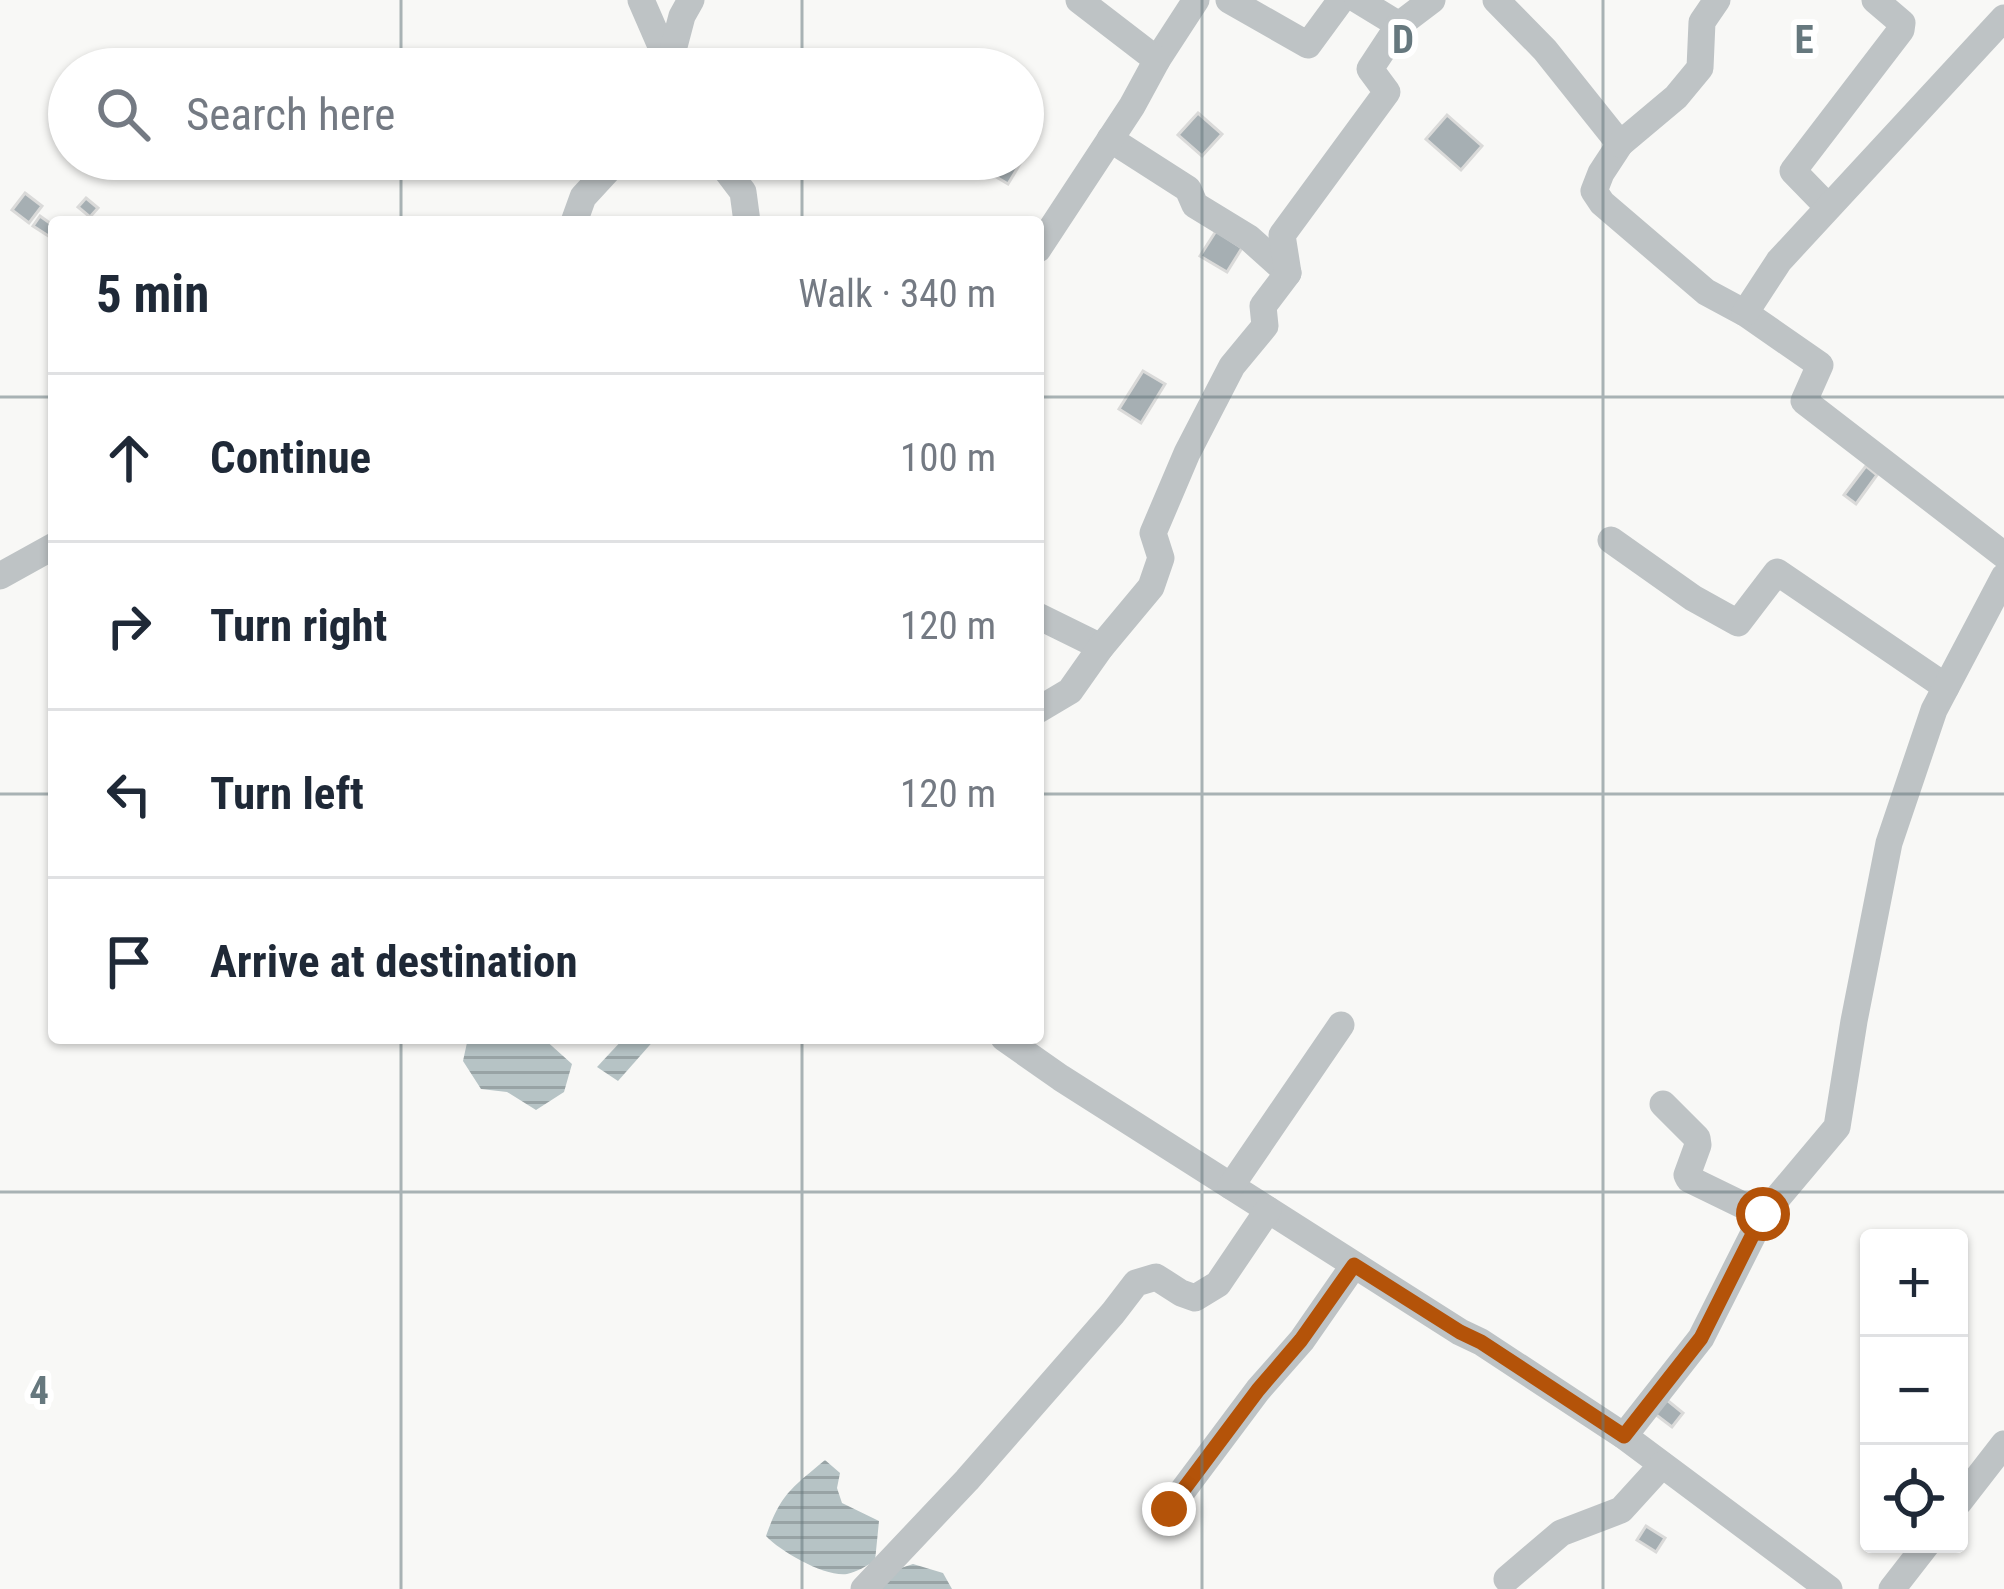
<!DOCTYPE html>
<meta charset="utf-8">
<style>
:root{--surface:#fff;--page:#f2f2f3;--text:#1f2937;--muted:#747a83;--line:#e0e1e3}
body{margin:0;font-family:"Roboto Condensed",sans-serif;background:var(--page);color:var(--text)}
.controls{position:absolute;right:36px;bottom:36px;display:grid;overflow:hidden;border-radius:12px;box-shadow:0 3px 9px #0004}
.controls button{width:108px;height:108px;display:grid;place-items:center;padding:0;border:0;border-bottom:3px solid var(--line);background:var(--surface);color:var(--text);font:60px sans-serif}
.stop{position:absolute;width:36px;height:36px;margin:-27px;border:9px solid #b45309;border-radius:50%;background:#fff}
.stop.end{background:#b45309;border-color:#fff;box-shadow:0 3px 12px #0008}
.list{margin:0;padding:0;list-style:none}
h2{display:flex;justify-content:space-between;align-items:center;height:156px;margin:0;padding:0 48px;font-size:51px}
h2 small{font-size:39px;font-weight:400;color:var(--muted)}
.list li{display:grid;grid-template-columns:78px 1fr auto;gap:36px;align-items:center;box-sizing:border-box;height:168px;padding:0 48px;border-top:3px solid var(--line)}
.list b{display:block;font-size:45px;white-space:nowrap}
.list em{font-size:39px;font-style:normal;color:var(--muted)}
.icon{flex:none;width:66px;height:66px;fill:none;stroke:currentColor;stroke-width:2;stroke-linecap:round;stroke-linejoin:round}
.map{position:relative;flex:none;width:2004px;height:1589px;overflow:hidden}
.search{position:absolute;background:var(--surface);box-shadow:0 3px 9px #0004;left:48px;top:48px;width:996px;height:132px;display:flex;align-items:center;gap:30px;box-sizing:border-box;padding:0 42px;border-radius:66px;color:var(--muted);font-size:45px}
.panel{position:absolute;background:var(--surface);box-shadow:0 3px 9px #0004;left:48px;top:216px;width:996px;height:828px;border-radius:12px}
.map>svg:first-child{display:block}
.water{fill:url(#water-rules)}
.building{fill:#a6afb3;stroke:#dadad9;stroke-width:3}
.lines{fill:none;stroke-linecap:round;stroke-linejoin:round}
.minor{stroke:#bec3c5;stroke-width:27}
.route{stroke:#b45309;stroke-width:15}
.grid{fill:none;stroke:#66787e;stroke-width:3;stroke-opacity:0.55}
.grid-label{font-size:39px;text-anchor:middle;font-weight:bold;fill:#66787e;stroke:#fff;stroke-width:12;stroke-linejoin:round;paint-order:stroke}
</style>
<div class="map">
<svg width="2004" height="1589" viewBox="0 0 2004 1589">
<defs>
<pattern id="water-rules" width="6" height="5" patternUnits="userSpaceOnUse" patternTransform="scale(3)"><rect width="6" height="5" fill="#b6c3c5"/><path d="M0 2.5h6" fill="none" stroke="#98a3a5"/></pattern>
</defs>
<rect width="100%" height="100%" fill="#f8f8f6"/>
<g class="water">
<path d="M468,1038h75l29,26 -8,28 -28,18 -29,-18 -26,-3 -18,-28z"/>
<path d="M624,1038h32l-38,43 -21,-14z"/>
<path d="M825,1460l15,13 -3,15 5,15 37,18 -4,40c-9,5 -18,11 -28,13 -22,3 -66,-22 -81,-38 15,-43 26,-48 59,-76z"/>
<path d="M913,1564l30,9 9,16h-73l13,-18z"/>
</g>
<g class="building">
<path d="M1198,113l24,21 -20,22 -24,-21z"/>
<path d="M1447,115l35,31 -21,24 -35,-31z"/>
<path d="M996,159h17l7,5 -12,20 -20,-12z"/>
<path d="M25,193l17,13 -13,17 -17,-13z"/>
<path d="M86,198l12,10 -8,9 -12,-10z"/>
<path d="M40,216l14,10 -4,11 -17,-11z"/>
<path d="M1216,231l26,17 -15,24 -27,-16z"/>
<path d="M1143,371l22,13 -24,39 -22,-14z"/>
<path d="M1866,466l11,9 -21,29 -12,-9z"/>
<path d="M1662,1396l21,17 -11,14 -21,-16z"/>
<path d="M1646,1526l19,12 -9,14 -19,-12z"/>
</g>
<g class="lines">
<g class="minor">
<path d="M641,0l30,69"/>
<path d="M1229,0l79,45 33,-45"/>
<path d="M1358,0l41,25"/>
<path d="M1496,0l49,50 75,94 -19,29 -7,18 8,12 104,89 39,21 75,52 -16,36 200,154"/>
<path d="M1157,60l39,-60"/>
<path d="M668,69l14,-53 9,-16"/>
<path d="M1110,139l78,50 7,16 54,33 39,35"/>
<path d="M1620,144l56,-47 24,-29 2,-46 15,-22"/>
<path d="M718,159l25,33 4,30"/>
<path d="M1828,207l-35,-36 108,-141 1,-7 -27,-23"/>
<path d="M574,222l9,-25 35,-38"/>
<path d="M1038,249l94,-143 25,-46 -78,-60"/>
<path d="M1745,313l34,-52 225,-243"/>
<path d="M1611,540l82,58 45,25 39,-51 169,115"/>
<path d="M0,576l54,-30"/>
<path d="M1038,616l63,31"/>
<path d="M1038,710l32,-19 31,-44 50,-60 10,-29 -8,-25 34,-80 45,-87 33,-40 -2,-20 25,-33 -6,-38 105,-143 -17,-23 29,-44 33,-25"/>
<path d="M1004,1038l57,40 399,254 21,10 143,94 205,153"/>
<path d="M1663,1104l34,34 1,7 -11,30 2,4 74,36"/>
<path d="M1231,1186l110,-161"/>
<path d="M1624,1436l77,-98 62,-123 74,-88 17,-106 35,-178 45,-133 70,-133"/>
<path d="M1959,1502l45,-58"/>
<path d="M1169,1509l89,-119 44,-50 52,-75"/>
<path d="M1507,1579l54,-46 60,-23 41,-45"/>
<path d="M864,1589l103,-109 146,-167 23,-30 20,-6 25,16 14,5 23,-14 50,-74"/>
<path d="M1892,1589l35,-45"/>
</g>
</g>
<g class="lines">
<path class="route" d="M1169,1509l89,-119 43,-50 53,-75 106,67 21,10 143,94 77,-98 62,-124"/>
</g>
<path class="grid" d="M401,0v69M802,0v69M1202,0v1589M1603,0v1589M401,159v63M802,159v63M0,397h54M1038,397h966M0,794h54M1038,794h966M401,1038v551M802,1038v551M0,1192h2004"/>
<g class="grid-label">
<text x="1403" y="53">D</text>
<text x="1804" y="53">E</text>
<text x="39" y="1404">4</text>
</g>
</svg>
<div class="controls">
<button>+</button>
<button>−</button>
<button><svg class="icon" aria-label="locate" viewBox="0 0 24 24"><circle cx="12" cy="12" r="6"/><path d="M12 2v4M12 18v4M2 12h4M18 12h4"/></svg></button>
</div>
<div class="stop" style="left:1763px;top:1214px"></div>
<div class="stop end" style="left:1169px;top:1509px"></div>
<div class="search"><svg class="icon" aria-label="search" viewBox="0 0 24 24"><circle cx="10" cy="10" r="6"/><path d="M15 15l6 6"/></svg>Search here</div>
<section class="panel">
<h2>5 min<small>Walk · 340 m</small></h2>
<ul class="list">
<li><svg class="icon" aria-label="ahead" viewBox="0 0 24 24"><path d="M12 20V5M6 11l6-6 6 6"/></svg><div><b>Continue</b></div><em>100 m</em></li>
<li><svg class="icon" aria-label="right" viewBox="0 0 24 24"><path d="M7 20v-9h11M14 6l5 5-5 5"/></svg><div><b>Turn right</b></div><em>120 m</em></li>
<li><svg class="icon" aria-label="left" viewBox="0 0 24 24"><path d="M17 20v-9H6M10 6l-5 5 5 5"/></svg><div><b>Turn left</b></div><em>120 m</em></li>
<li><svg class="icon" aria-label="arrive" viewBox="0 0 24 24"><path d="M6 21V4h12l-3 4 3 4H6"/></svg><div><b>Arrive at destination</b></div></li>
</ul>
</section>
</div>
